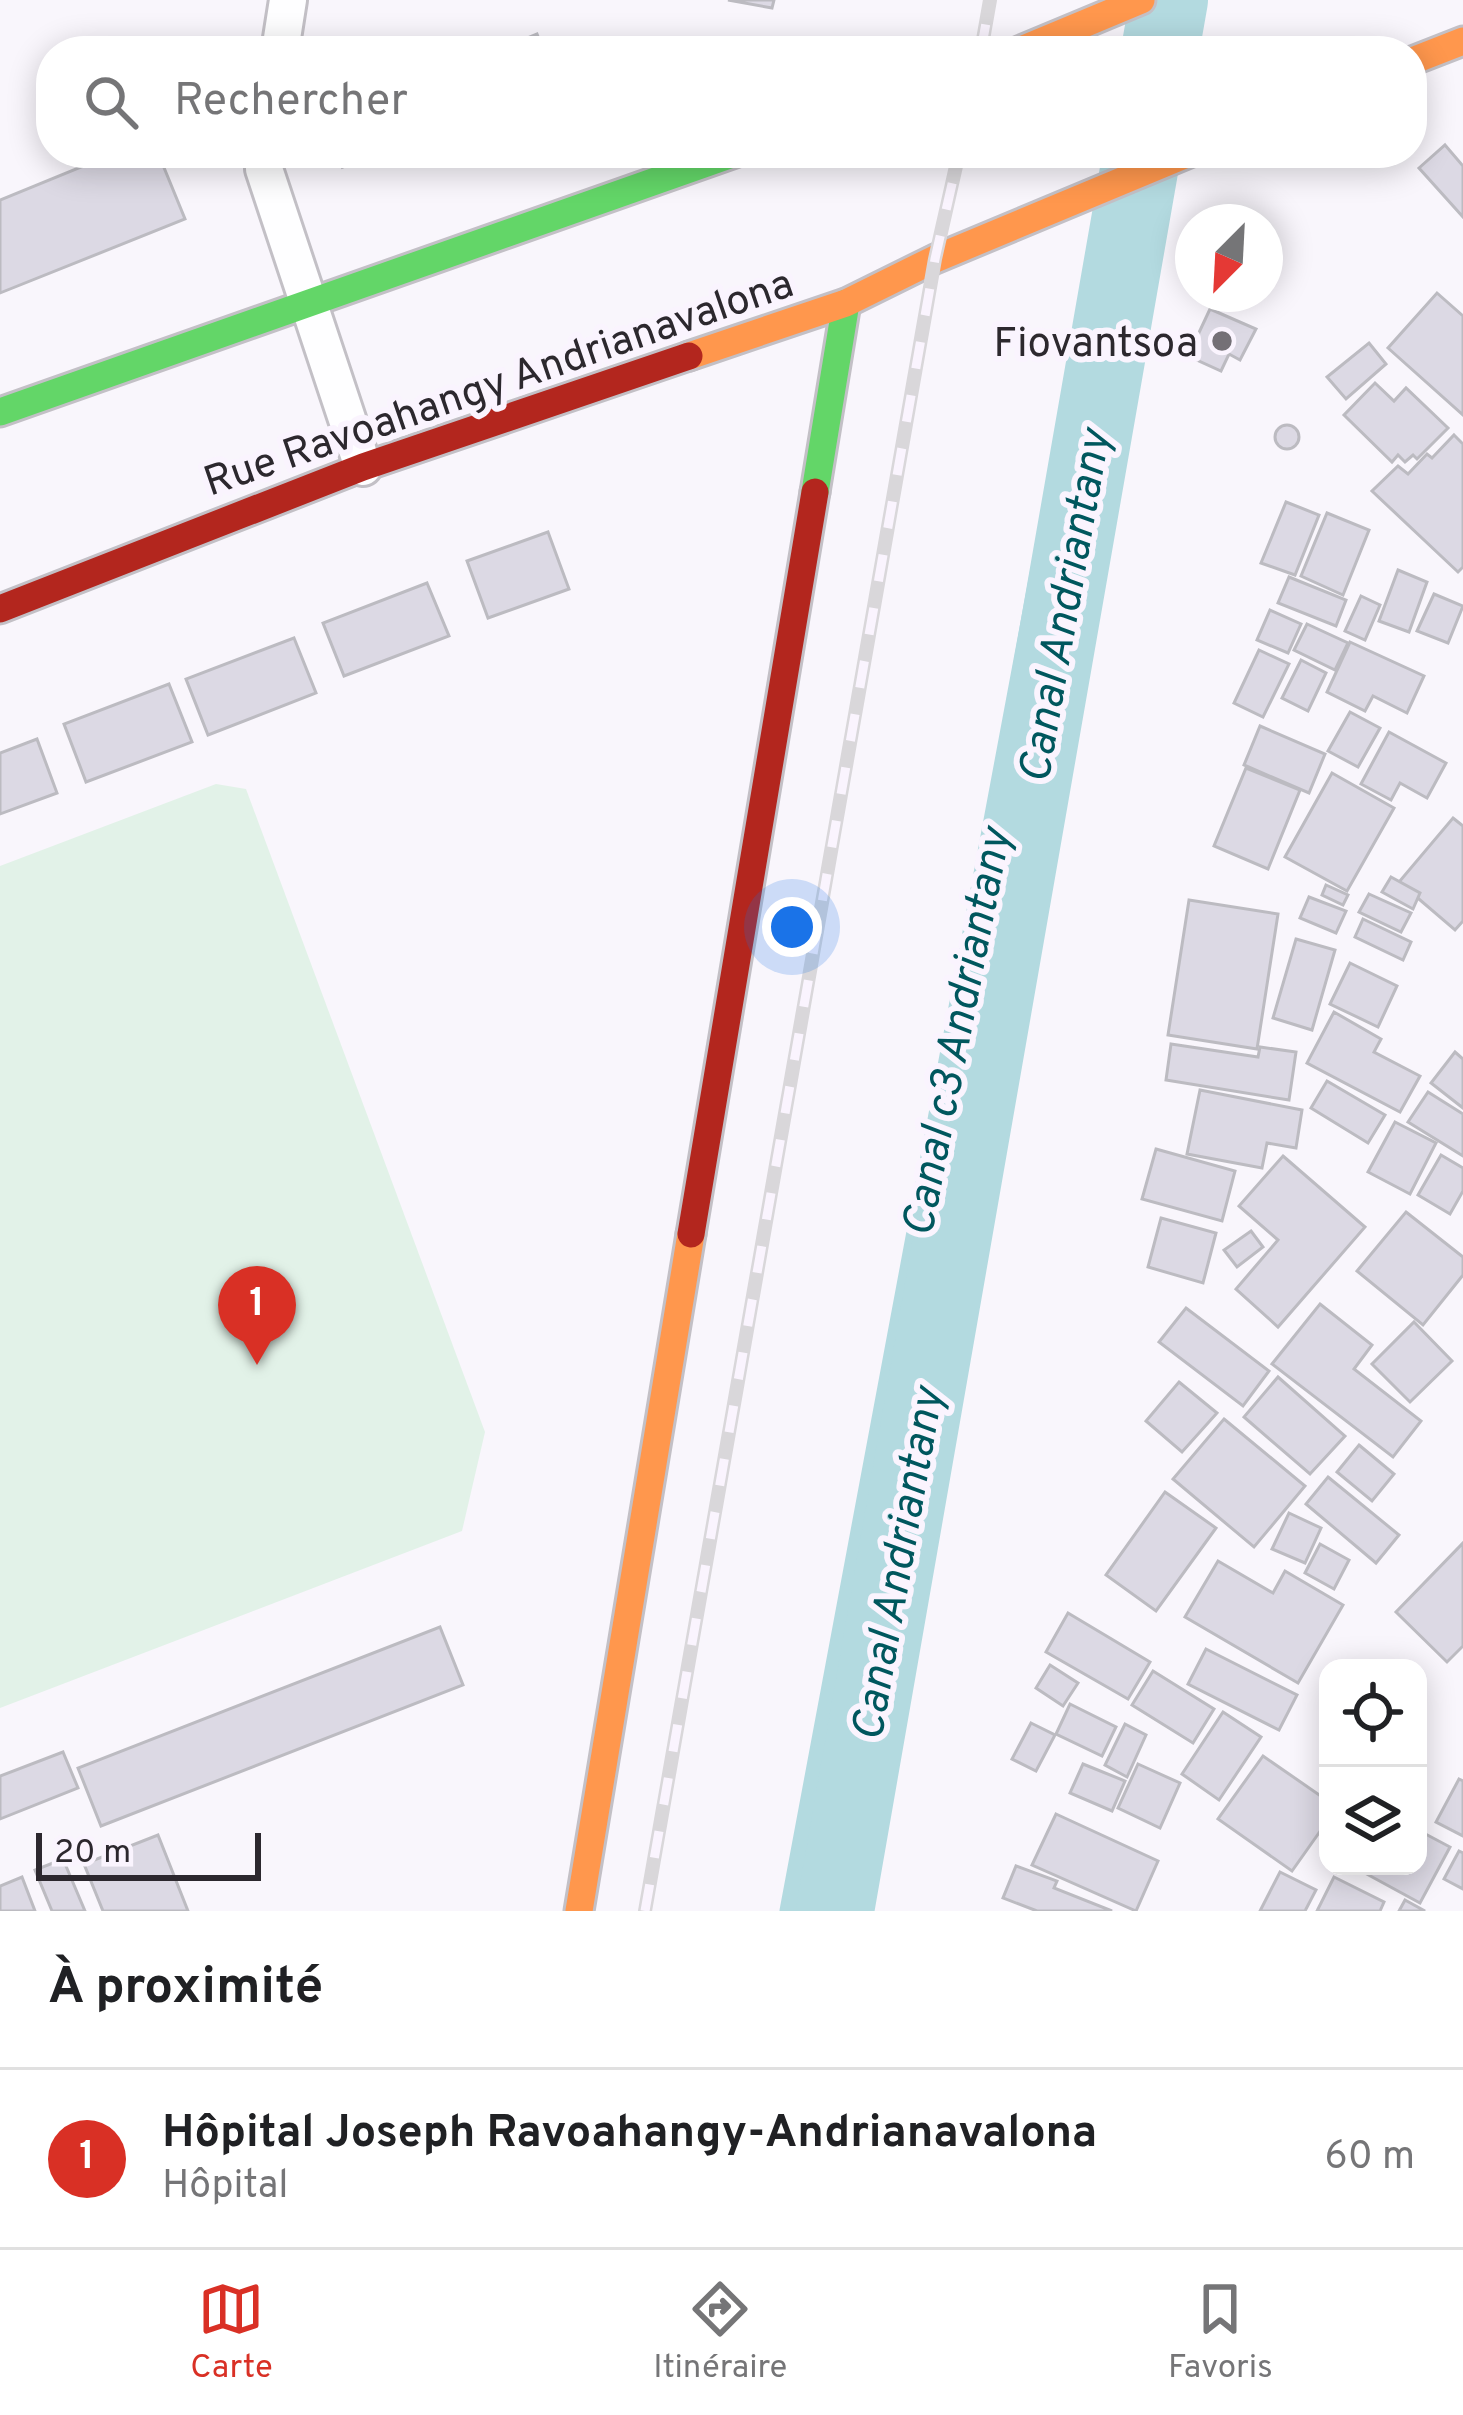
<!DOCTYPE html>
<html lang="fr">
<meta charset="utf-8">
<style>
:root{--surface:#fff;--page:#f6f6f6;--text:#202124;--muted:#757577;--line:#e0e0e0;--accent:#d93025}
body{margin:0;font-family:Overpass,sans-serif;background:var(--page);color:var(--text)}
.controls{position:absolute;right:36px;bottom:36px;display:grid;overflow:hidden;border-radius:24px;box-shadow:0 6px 30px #0003}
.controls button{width:108px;height:108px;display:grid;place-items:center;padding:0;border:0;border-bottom:3px solid var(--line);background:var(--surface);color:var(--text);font:60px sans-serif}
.compass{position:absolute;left:1175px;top:204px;width:108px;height:108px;border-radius:50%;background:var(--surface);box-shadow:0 6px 30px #0003;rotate:204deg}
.scale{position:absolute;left:36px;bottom:30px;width:225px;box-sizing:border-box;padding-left:12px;border:6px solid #2c282e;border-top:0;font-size:33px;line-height:42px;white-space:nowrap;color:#2c282e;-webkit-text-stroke:9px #faf4fe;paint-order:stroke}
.you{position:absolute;left:792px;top:927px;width:42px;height:42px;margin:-30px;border:9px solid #fff;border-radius:50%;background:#1a73e8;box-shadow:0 0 0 18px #1a73e833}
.badge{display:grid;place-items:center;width:78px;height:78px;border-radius:50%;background:var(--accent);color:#fff;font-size:39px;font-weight:700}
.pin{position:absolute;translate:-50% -99px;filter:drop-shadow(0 3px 6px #0008)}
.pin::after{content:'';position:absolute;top:63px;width:42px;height:36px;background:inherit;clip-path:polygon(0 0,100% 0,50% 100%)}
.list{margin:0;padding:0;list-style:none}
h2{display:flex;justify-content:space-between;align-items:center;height:156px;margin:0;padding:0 48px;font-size:51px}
h2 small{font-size:39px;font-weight:400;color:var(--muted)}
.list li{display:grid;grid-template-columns:78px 1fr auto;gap:36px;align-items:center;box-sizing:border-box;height:180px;padding:0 48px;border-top:3px solid var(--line)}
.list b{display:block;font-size:45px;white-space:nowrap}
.list p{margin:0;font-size:39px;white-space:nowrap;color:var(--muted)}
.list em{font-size:39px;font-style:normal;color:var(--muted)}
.icon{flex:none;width:66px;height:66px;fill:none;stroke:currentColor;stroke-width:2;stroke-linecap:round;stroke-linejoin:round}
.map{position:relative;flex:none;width:1463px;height:1911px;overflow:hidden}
.search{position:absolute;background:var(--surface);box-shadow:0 6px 30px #0003;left:36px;right:36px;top:36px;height:132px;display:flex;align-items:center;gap:30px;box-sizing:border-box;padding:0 42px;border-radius:48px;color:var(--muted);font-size:45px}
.sheet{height:336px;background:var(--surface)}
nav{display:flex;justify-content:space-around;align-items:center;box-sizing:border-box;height:168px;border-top:3px solid var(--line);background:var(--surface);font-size:33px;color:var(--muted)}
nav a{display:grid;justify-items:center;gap:6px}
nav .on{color:var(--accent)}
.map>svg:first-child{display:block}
.green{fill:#e2f2e8}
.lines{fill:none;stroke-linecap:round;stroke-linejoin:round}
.stream{stroke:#b3dae0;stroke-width:21}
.canal{stroke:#b3dae0;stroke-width:78}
.building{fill:#dcd9e4;stroke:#bcbbc1;stroke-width:3}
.lane-casing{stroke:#c3c0c6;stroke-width:42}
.fast-casing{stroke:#c3c0c6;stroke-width:33}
.slow-casing{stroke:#c3c0c6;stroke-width:33}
.jam-casing{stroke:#c3c0c6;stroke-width:33}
.lane{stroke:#fefeff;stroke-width:36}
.fast{stroke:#63d668;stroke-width:27}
.slow{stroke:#ff974d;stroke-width:27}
.jam{stroke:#b3261e;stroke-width:27}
.rail-casing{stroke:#d9d7da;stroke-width:14}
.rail{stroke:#faf4fe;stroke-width:9;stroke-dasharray:27;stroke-linecap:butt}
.poi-dot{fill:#747076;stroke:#faf4fe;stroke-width:4.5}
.labels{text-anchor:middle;stroke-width:12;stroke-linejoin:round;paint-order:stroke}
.poi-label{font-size:42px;fill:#2c282e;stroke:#faf4fe;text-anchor:end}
.street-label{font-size:42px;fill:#2c282e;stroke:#faf4fe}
.water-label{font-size:45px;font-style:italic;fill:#00575e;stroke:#faf4fe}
</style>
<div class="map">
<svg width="1463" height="1911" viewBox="0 0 1463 1911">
<rect width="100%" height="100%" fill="#f9f6fc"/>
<path class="green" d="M216,784l30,5 239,643 -23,99 -462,177v-842z"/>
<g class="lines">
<g class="stream">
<path d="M1138,51l8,-41"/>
<path d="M790,1911l321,-1716"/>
</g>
<g class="canal">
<path d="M1160,51l9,-51"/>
<path d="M835,1911l307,-1758"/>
</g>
</g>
<g class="building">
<path d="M728,0h46l-2,8z"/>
<path d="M537,34l7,17h-48z"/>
<path d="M1445,145l18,21v51l-44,-49z"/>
<path d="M115,153h43l27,66 -185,74v-93z"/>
<path d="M345,153h34l-36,14z"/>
<path d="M1437,293l26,23v99l-75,-67z"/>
<path d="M1210,309l46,20 -16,31 -11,-6 -8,17 -33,-15z"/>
<path d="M1369,343l17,21 -40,35 -19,-22z"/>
<path d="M1375,383l19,18 12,-13 42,40 -31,31 -4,-4 -8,7 -7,-7 -6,7 -48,-47z"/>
<circle cx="1287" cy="437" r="12"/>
<path d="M1454,435l9,9v123l-5,5 -86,-81 26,-25 10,8 19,-20 5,4z"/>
<path d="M1286,502l33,13 -24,60 -34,-12z"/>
<path d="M1327,513l42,17 -26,65 -42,-19z"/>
<path d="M548,532l21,57 -81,29 -21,-57z"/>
<path d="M1398,570l29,12 -18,50 -30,-11z"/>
<path d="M1289,577l57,23 -10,26 -58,-23z"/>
<path d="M427,583l22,53 -105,40 -21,-53z"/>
<path d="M1434,594l29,12 -15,37 -31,-12z"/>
<path d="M1361,596l19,9 -15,35 -20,-9z"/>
<path d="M1270,610l31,14 -13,29 -31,-13z"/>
<path d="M1307,624l41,19 -13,27 -41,-20z"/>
<path d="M294,638l22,55 -108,42 -22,-56z"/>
<path d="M1350,642l74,34 -17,37 -34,-17 -8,15 -38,-19z"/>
<path d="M1259,650l30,14 -26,53 -29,-14z"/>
<path d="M1301,660l25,13 -18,38 -26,-13z"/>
<path d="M169,684l23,58 -106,40 -22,-58z"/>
<path d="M1350,712l30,16 -22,39 -30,-16z"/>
<path d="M1260,726l65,28 -16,39 -65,-28z"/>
<path d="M1389,732l57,31 -19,35 -27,-15 -9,17 -30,-16z"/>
<path d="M37,739l20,54 -57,21v-61z"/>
<path d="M1246,768l54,22 -32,79 -54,-23z"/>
<path d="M1332,773l62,35 -47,83 -62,-34z"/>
<path d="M1453,818l10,8v95l-8,9 -56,-48z"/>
<path d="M1391,877l29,16 -7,16 -31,-17z"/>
<path d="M1326,885l22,10 -5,10 -21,-10z"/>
<path d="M1369,894l42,19 -10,19 -42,-20z"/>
<path d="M1309,897l37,14 -10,22 -36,-15z"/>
<path d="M1189,900l89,14 -21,135 -89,-14z"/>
<path d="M1363,919l48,23 -8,18 -48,-23z"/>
<path d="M1296,939l39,11 -23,80 -39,-12z"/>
<path d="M1350,963l47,23 -19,41 -48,-23z"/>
<path d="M1334,1012l47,27 -7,13 46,24 -20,36 -93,-49z"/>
<path d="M1171,1044l87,13 2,-10 36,5 -7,48 -123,-20z"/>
<path d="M1455,1052l8,7v49l-32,-25z"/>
<path d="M1327,1081l58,34 -17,28 -57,-35z"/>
<path d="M1200,1090l102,20 -6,38 -29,-5 -5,25 -75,-14z"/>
<path d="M1428,1092l35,22v42l-55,-34z"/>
<path d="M1395,1122l41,21 -26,51 -42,-22z"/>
<path d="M1156,1149l79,22 -13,50 -80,-22z"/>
<path d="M1441,1155l22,13v23l-13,23 -32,-19z"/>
<path d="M1283,1156l82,71 -87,100 -42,-38 42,-49 -39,-34z"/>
<path d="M1406,1212l57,45v18l-40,50 -66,-54z"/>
<path d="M1161,1218l55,15 -13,50 -55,-16z"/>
<path d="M1251,1231l12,16 -26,20 -13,-17z"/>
<path d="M1320,1304l52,41 -18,24 67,52 -28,36 -121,-93z"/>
<path d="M1186,1308l83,63 -26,35 -84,-64z"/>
<path d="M1414,1322l38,39 -42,41 -38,-38z"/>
<path d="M1278,1377l67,59 -35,38 -66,-57z"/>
<path d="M1179,1382l38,31 -35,39 -36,-31z"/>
<path d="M1224,1419l81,67 -51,61 -81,-68z"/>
<path d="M1359,1445l35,29 -22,27 -35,-29z"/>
<path d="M1328,1477l71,58 -23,28 -70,-59z"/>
<path d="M1165,1492l51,36 -60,83 -50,-36z"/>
<path d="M1289,1513l32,15 -16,35 -33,-14z"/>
<path d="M1463,1543v103l-16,16 -51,-50z"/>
<path d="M1320,1544l29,16 -15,29 -29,-16z"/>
<path d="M1218,1561l55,32 12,-22 58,34 -45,78 -113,-66z"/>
<path d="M1068,1613l82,49 -22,37 -82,-47z"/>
<path d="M440,1627l23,58 -362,141 -23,-58z"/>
<path d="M1206,1649l91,46 -18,35 -91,-46z"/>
<path d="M1050,1665l28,18 -15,23 -27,-18z"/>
<path d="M1153,1671l61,38 -21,34 -61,-38z"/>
<path d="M1070,1704l46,23 -14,29 -46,-22z"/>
<path d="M1223,1712l38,25 -42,63 -37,-26z"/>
<path d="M1031,1723l24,12 -19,36 -24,-12z"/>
<path d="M1125,1724l21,11 -19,42 -22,-12z"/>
<path d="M63,1752l15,36 -78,31v-43z"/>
<path d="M1263,1756l65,45v19l-36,51 -74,-52z"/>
<path d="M1083,1764l42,17 -13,30 -42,-18z"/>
<path d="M1138,1764l42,19 -20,45 -42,-20z"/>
<path d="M1459,1779l4,2v55l-27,-14z"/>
<path d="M1056,1814l102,47 -22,50 -104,-46z"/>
<path d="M1418,1830l32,17 -30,56 -68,-37h66z"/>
<path d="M158,1835l30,76h-85l-19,-47z"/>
<path d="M1459,1851l4,2v36l-19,-10z"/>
<path d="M63,1859l22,52h-33l-17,-41z"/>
<path d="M1016,1866l41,15 -3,7 58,23h-75l-34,-13z"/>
<path d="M1280,1872l36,18 -11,21h-45z"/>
<path d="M22,1877l13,34h-35v-25z"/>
<path d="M1334,1877l50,25 -4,9h-63z"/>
<path d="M1405,1900l20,11h-26z"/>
</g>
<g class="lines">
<defs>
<g id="lane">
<path d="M280,51l8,-51"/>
<path d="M266,153l-2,16 99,298"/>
</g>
<g id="fast">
<path d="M0,412l735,-259"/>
<path d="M815,492l31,-189"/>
</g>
<g id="slow">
<path d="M1019,51l122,-51"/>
<path d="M1412,61l51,-20"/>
<path d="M689,356l157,-53 89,-44 254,-106"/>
<path d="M579,1911l112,-677"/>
</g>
<g id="jam">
<path d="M0,609l363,-142 326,-111"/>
<path d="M691,1234l124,-742"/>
</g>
</defs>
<use href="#lane" class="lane-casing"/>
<use href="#fast" class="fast-casing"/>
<use href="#slow" class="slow-casing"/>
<use href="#jam" class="jam-casing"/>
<use href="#lane" class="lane"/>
<use href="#fast" class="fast"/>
<use href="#slow" class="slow"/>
<use href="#jam" class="jam"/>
<defs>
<g id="rail">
<path d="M981,51l9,-51"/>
<path d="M645,1911l290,-1652 24,-106"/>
</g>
</defs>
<use href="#rail" class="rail-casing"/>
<use href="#rail" class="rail"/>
</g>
<circle class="poi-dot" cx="1222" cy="341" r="12"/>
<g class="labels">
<g class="poi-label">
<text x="1198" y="356">Fiovantsoa</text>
</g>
<g class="street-label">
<text transform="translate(498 381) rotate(-19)" y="15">Rue Ravoahangy Andrianavalona</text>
</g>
<g class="water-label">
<text transform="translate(1063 606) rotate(-80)" y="16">Canal Andriantany</text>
<text transform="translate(955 1032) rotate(-79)" y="16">Canal c3 Andriantany</text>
<text transform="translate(896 1564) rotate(-80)" y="16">Canal Andriantany</text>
</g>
</g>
</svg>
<div class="controls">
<button><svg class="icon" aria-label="locate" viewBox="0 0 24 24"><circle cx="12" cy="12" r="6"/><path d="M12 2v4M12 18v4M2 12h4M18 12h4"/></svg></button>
<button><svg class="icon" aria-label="layers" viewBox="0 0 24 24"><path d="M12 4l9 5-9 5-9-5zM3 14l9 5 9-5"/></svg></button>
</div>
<svg class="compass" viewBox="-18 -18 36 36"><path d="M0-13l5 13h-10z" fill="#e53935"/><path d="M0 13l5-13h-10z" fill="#757577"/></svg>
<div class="scale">20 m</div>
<div class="you"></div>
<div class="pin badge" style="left:257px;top:1365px">1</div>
<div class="search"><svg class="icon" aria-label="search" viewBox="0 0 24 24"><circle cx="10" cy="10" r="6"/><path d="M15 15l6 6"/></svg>Rechercher</div>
</div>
<section class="sheet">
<h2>À proximité<small></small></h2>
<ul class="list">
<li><span class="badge">1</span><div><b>Hôpital Joseph Ravoahangy-Andrianavalona</b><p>Hôpital</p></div><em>60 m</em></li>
</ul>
</section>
<nav>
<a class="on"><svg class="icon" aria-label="map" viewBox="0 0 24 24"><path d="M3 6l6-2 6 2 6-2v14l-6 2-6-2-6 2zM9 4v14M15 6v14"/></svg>Carte</a>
<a><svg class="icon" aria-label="directions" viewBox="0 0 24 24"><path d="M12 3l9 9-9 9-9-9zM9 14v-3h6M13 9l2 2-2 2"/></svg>Itinéraire</a>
<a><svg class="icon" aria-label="saved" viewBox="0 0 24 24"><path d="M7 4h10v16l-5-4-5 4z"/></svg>Favoris</a>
</nav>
